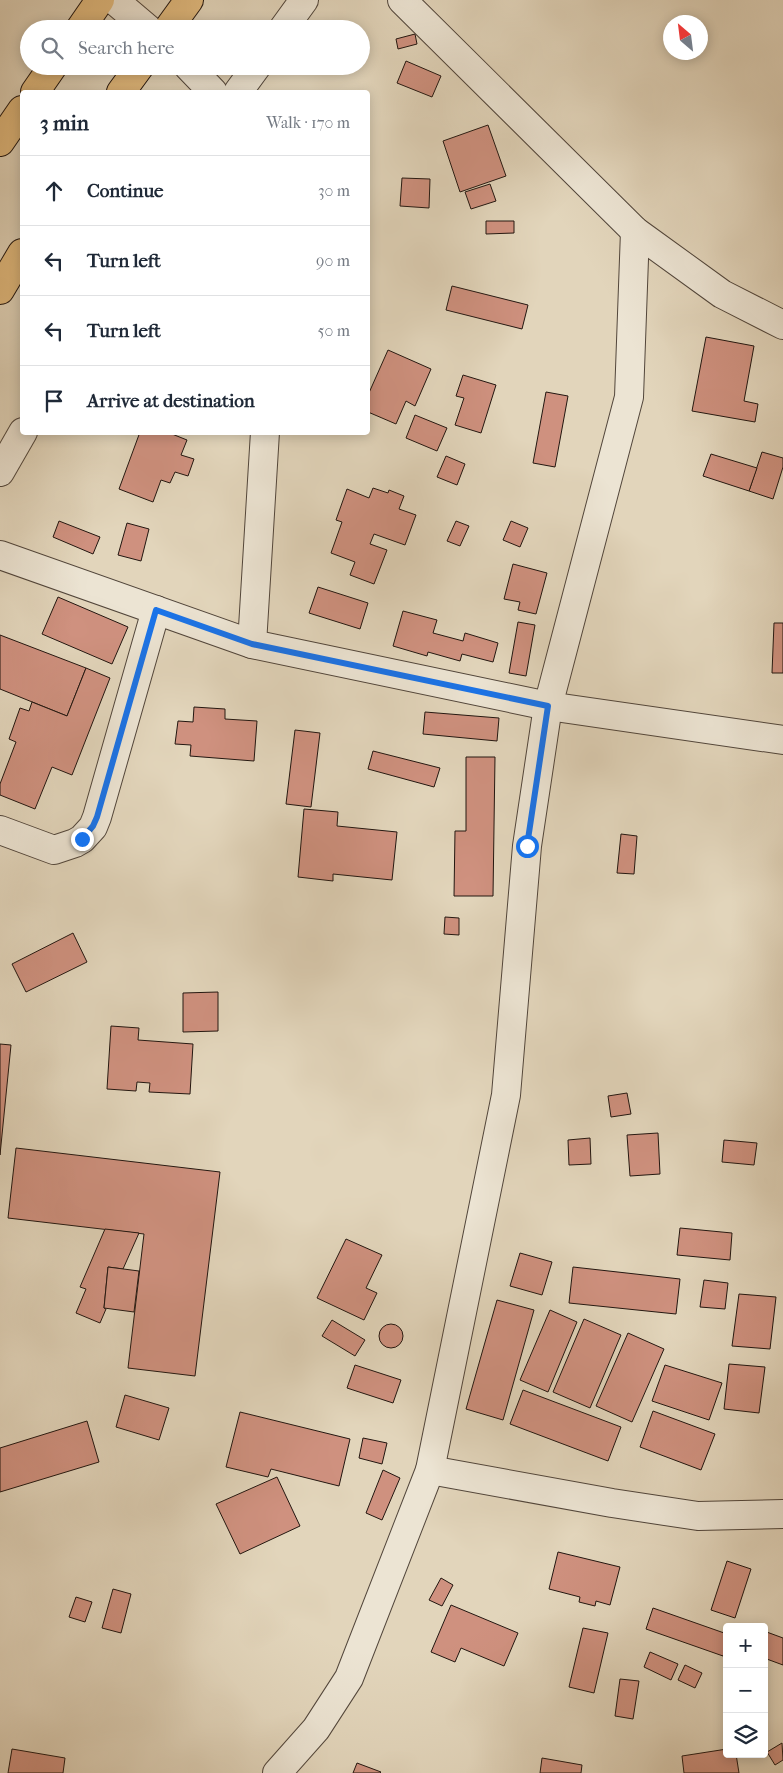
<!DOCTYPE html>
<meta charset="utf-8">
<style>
:root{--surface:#fff;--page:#f6f6f7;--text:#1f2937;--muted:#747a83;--line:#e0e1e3}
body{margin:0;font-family:"IM FELL French Canon",serif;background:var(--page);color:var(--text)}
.controls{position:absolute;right:15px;bottom:15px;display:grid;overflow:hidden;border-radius:5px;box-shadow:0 2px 12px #0003}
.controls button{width:45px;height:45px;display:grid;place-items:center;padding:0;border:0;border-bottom:1px solid var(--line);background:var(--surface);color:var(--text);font:25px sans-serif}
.compass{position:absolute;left:663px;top:15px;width:45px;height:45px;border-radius:50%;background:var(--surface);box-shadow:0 2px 12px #0003;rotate:332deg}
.stop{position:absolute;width:15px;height:15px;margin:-11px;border:4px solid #1a73e8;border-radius:50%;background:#fff}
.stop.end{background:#1a73e8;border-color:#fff;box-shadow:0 1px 5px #0008}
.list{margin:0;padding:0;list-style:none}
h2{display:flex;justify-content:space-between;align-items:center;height:65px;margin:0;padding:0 20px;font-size:21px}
h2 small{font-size:16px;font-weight:400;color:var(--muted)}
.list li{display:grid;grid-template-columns:32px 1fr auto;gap:15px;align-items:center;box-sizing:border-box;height:70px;padding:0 20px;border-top:1px solid var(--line)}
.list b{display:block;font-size:19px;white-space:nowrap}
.list em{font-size:16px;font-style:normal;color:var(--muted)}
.icon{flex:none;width:28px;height:28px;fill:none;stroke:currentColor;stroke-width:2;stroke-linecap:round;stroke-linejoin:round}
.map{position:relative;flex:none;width:783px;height:1773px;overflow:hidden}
.search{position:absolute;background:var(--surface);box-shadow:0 2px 12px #0003;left:20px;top:20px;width:350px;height:55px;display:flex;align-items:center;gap:12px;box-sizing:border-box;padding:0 18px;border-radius:28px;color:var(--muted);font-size:19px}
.panel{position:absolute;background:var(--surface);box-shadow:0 2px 12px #0003;left:20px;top:90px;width:350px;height:345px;border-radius:5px}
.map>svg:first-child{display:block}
.building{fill:#cf917f;stroke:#221610}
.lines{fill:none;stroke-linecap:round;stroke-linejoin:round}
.minor-casing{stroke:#52463b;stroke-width:30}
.major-casing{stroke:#221610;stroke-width:30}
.minor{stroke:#ece4d3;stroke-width:28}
.major{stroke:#e1ba7e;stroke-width:28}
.route{stroke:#1a73e8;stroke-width:6}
</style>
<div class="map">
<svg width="783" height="1773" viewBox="0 0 783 1773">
<rect width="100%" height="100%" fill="#e2d5bb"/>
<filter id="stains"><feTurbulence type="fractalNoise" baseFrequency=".004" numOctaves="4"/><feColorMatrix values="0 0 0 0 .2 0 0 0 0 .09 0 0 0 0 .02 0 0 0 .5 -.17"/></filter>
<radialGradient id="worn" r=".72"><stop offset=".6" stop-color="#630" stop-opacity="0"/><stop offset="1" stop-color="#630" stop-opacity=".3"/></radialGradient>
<g class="building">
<path d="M415,34l2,10 -19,5 -2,-10z"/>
<path d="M406,61l35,15 -9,21 -35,-14z"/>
<path d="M488,125l18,51 -46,16 -17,-51z"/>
<path d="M402,178l28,1 -1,29 -29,-2z"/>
<path d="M490,184l6,17 -25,8 -6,-17z"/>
<path d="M486,221h28v12l-28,1z"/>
<path d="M452,286l76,19 -6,24 -76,-19z"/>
<path d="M706,337l48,9 -10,55 14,3 -3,18 -63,-11z"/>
<path d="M388,350l43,19 -16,37 -9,-5 -10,23 -28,-12v-17z"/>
<path d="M463,375l33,10 -15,48 -26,-8 9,-27 -8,-2z"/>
<path d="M546,392l22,4 -13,71 -22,-4z"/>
<path d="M415,415l32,13 -10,23 -31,-13z"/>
<path d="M140,432h27l20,8 -6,15 13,4 -6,17 -13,-4 -5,11 -9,-3 -8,22 -34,-13z"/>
<path d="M762,452l21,6v9l-10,32 -24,-8z"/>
<path d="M711,454l46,14 -8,23 -46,-15z"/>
<path d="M446,456l19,8 -8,21 -20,-8z"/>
<path d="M373,488l15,5 1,-3 15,6 -5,13 17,6 -11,30 -31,-11 -4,10 17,6 -13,34 -24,-9 5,-13 -24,-9 11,-31 -6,-2 11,-31 22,9z"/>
<path d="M59,521l41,16 -7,17 -40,-17z"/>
<path d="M456,521l13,5 -9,20 -13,-5z"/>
<path d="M511,521l17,7 -8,19 -17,-7z"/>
<path d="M127,523l22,6 -8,32 -23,-6z"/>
<path d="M513,564l34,9 -11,41 -18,-4 2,-8 -16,-3z"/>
<path d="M318,587l50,16 -8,26 -51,-16z"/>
<path d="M58,597l70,30 -16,37 -70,-30z"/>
<path d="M403,611l34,9 -4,13 30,8 2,-8 33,10 -5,19 -31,-8 -2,7 -32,-9 -1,4 -34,-10z"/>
<path d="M518,622l17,3 -9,51 -17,-3z"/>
<path d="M774,623h9v50h-11z"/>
<path d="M0,635l86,33 -19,48 -67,-27z"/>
<path d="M86,668l24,10 -38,97 -20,-8 -17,42 -35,-14v-11l16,-42 -7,-3 11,-31 9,3 3,-9 35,14z"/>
<path d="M194,707l31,2v10l32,2 -3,40 -64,-5 1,-11 -16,-1 3,-23 15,1z"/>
<path d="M425,712l74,6 -2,23 -74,-7z"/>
<path d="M295,730l25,3 -9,74 -25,-3z"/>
<path d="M373,751l67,17 -6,19 -66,-18z"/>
<path d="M466,757h29l-2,139h-39l1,-65h11z"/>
<path d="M304,809l34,3 -1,14 60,6 -5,48 -59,-6v7l-35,-4z"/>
<path d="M621,834l16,2 -3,38 -17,-1z"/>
<path d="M445,917l14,1v17l-15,-1z"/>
<path d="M73,933l14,29 -61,30 -14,-28z"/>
<path d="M218,992v39l-35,1v-39z"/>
<path d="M111,1026l28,2 -1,12 55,4 -3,50 -41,-2 1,-9 -13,-1 -1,9 -29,-2z"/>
<path d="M0,1044l11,1 -11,110z"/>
<path d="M627,1093l4,21 -20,3 -3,-21z"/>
<path d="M658,1133l2,41 -30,2 -3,-41z"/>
<path d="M590,1138l1,26 -22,1 -1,-25z"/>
<path d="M724,1140l33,3 -3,22 -32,-3z"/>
<path d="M16,1148l204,24 -25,204 -67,-8 16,-134 -136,-16z"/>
<path d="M680,1228l52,5 -2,27 -53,-5z"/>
<path d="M105,1229l34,4 -16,36 -15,-2 -4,41 2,1 -6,14 -24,-10 10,-24 -6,-2z"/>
<path d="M346,1239l36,16 -16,33 11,5 -13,27 -47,-22z"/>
<path d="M520,1253l32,9 -10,33 -32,-9z"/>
<path d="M108,1267l31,4 -5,41 -30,-4z"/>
<path d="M573,1267l107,12 -4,35 -107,-11z"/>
<path d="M704,1280l24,3 -3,26 -25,-2z"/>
<path d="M739,1294l37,3 -6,52 -38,-3z"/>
<path d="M497,1300l37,10 -31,110 -37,-11z"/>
<path d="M550,1310l27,12 -29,70 -28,-12z"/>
<path d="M584,1319l37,16 -31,73 -37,-16z"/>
<path d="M332,1320l33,20 -10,16 -33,-20z"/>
<circle cx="391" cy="1336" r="12"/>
<path d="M628,1333l36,16 -32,73 -36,-16z"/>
<path d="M729,1364l36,3 -6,46 -35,-4z"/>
<path d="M355,1365l46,15 -8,23 -46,-15z"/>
<path d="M665,1365l57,18 -13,37 -57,-19z"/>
<path d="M523,1390l98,37 -13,34 -98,-37z"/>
<path d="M125,1395l44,13 -10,32 -43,-13z"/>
<path d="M653,1411l62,23 -14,36 -61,-23z"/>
<path d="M240,1412l110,27 -11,47 -68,-17 -3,8 -42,-10z"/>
<path d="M87,1421l12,41 -99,30v-44z"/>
<path d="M363,1438l24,5 -5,21 -23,-6z"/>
<path d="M383,1470l17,8 -18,42 -16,-7z"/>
<path d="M277,1477l23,49 -60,28 -24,-50z"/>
<path d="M558,1552l62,15 -10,38 -14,-4 -1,5 -16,-4 1,-5 -31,-8z"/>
<path d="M727,1561l24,8 -16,49 -24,-8z"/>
<path d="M441,1578l12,7 -11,21 -13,-6z"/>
<path d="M113,1589l18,5 -10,39 -19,-5z"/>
<path d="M76,1597l16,5 -7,20 -16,-5z"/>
<path d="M451,1605l67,28 -14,33 -43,-18 -6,14 -24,-10z"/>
<path d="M653,1608l74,26v12l-4,10 -77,-27z"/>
<path d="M583,1628l25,5 -14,60 -25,-6z"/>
<path d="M764,1631l19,7v27l-19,-7z"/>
<path d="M650,1652l28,12 -7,16 -27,-13z"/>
<path d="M685,1665l17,8 -7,15 -17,-8z"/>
<path d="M620,1679l19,2 -6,38 -18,-3z"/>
<path d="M782,1743l1,17 -8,5 -8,-13z"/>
<path d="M12,1749l53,9 -2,15h-55z"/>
<path d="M727,1749v5h9l3,19h-55l-2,-17z"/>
<path d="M542,1758l40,7 -1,8h-41z"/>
<path d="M357,1763l24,9 -1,1h-27z"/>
</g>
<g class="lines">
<defs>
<g id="minor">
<path d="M114,0l34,29"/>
<path d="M402,0l233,231 87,63 61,31"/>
<path d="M283,29l21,-29"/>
<path d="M188,66l25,26"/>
<path d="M238,92l19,-26"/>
<path d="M0,472l23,-40"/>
<path d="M0,555l252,89 296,62 235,34"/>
<path d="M252,644l13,-212"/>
<path d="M0,830l54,20 21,-7 7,-4 11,-12 4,-10 59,-207"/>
<path d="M430,1470l182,33 86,13 85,-2"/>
<path d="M277,1773l39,-44 33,-51 81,-208 76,-375 21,-249 21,-140 81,-309 6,-166"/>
</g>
<g id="major">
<path d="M80,29l20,-29"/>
<path d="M168,29l21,-29"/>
<path d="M35,92l18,-26"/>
<path d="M121,92l19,-26"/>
<path d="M0,142l22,-32"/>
<path d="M0,290l22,-37"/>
</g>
</defs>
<use href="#minor" class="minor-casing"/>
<use href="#major" class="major-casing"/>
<use href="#minor" class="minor"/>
<use href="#major" class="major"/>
</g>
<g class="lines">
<path class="route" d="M82,839l11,-13 4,-9 59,-207 96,34 296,62 -21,140"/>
</g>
<rect width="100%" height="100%" filter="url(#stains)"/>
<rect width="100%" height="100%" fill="url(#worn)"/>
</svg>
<div class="controls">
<button>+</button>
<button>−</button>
<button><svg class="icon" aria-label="layers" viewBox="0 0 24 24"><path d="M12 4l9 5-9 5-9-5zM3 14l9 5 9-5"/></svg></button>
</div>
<svg class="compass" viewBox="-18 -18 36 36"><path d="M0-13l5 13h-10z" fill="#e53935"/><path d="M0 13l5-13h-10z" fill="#747a83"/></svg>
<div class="stop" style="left:527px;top:846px"></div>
<div class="stop end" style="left:82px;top:839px"></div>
<div class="search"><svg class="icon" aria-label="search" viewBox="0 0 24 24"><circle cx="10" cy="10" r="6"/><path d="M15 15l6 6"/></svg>Search here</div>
<section class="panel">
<h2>3 min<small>Walk · 170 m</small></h2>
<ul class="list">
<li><svg class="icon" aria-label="ahead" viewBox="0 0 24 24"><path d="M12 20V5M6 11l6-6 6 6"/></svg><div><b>Continue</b></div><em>30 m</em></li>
<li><svg class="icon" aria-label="left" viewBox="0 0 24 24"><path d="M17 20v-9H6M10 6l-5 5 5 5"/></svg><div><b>Turn left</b></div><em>90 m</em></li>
<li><svg class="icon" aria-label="left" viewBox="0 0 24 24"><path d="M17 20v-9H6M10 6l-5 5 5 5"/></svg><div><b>Turn left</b></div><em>50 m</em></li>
<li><svg class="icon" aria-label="arrive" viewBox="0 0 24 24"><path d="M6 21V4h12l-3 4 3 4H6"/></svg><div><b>Arrive at destination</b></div></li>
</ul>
</section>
</div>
